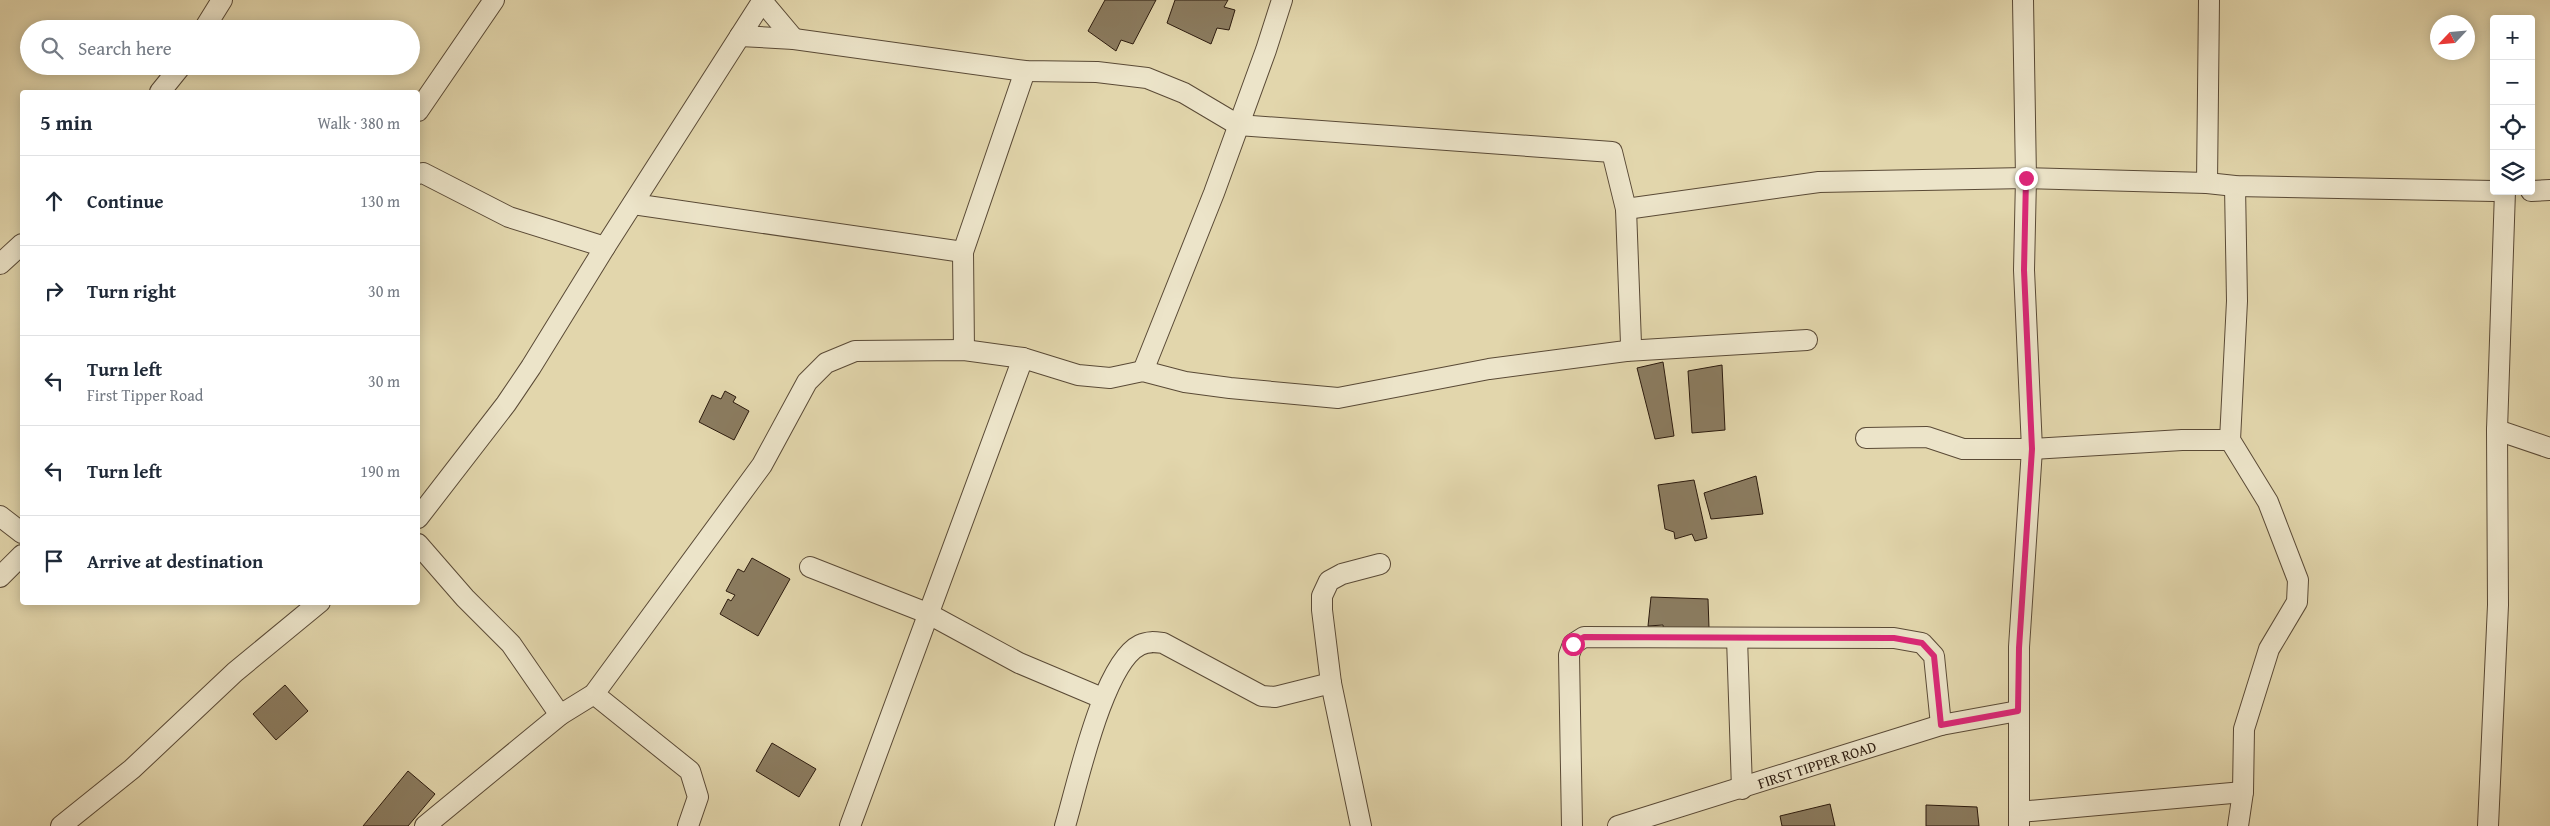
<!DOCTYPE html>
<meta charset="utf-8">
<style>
:root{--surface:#fff;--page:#f2f2f3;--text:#1f2937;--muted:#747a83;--line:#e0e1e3}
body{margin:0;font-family:"Gentium Book Plus",serif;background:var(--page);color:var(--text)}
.controls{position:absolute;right:15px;top:15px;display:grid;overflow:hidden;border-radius:5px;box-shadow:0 2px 12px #0003}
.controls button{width:45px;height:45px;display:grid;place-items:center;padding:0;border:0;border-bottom:1px solid var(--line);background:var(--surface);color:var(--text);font:25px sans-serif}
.compass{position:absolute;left:2430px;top:15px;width:45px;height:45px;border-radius:50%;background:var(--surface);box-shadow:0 2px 12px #0003;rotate:244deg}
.stop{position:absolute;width:15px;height:15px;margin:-11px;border:4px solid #db2777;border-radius:50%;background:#fff}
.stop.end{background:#db2777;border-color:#fff;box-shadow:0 1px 5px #0008}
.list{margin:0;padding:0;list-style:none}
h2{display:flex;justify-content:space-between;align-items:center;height:65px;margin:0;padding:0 20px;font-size:21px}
h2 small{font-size:16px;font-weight:400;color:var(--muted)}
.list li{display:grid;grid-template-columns:32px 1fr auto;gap:15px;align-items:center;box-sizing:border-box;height:90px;padding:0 20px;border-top:1px solid var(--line)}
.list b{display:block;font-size:19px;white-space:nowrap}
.list p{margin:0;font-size:16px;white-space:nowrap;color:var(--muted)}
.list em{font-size:16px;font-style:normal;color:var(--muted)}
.icon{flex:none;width:28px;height:28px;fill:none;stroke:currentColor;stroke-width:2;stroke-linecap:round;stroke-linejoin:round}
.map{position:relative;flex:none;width:2550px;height:826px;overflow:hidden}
.search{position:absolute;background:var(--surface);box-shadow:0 2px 12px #0003;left:20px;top:20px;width:400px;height:55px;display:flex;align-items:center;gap:12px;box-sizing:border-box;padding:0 18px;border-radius:28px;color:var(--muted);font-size:19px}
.panel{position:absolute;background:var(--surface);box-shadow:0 2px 12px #0003;left:20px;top:90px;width:400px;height:515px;border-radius:5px}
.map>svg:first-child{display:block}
.building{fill:#8b7c60;stroke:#2c1b0e}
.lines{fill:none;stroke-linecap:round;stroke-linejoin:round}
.minor-casing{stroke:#5a4a36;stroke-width:22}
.minor{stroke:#ece4c9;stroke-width:20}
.route{stroke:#db2777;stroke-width:6}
.labels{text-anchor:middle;stroke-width:4;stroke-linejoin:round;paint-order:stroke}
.street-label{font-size:15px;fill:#2c1b0e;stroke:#ece4c9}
</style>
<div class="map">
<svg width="2550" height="826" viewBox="0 0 2550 826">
<rect width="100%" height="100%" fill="#e2d6ac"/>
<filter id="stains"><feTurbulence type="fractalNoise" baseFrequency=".004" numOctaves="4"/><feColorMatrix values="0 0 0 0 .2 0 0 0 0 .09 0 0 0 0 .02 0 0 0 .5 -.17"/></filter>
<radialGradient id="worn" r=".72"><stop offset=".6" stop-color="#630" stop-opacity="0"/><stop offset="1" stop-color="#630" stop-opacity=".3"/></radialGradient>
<g class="building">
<path d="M1105,0h51l-23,44 -12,-4 -5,11 -28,-20z"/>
<path d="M1175,0h53l-4,7 11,3 -6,20 -12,-2 -6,16 -44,-21z"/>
<path d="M1663,362l11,74 -19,3 -18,-71z"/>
<path d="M1722,365l3,65 -33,3 -4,-62z"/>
<path d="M725,391l11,6 -3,5 16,9 -15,29 -35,-18 13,-27 9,4z"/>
<path d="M1756,476l7,38 -52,5 -7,-26z"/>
<path d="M1694,480l13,58 -12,3 -3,-7 -17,5 -1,-7 -9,-3 -7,-44z"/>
<path d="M752,558l38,21 -32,57 -38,-22 8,-15 3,2 4,-6 -9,-4 12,-22 6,3z"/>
<path d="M1651,597l57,2 1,29 -45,5 -1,-8 -15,1z"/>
<path d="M285,685l23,26 -32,29 -23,-26z"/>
<path d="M772,743l44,26 -17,28 -43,-26z"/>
<path d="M408,771l27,23 -27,32h-45z"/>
<path d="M1830,804l5,22h-53l-2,-10z"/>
<path d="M1926,805l51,2 2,19h-53z"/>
</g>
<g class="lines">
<defs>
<g id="minor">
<path d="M762,1l32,38"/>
<path d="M204,29l18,-29"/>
<path d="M160,92l21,-26"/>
<path d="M418,111l76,-111"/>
<path d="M418,174l5,-1 86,44 96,30"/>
<path d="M2207,183l2,-183"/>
<path d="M2235,186l2,115 -7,139 38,62 30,78 -1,22 -28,47 -25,80 -1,63 -5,34"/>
<path d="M2531,191l19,-1"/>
<path d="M633,204l330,48"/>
<path d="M1626,209l193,-27 207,-4 181,5 28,3 259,5"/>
<path d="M0,264l22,-20"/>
<path d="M964,350l-1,-98 62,-181"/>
<path d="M1626,351l181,-11"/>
<path d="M1143,371l71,-178 52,-143 16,-50"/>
<path d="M2497,430l53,18"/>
<path d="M1866,438l61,-1 36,12h69l150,-9h48"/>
<path d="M0,516l22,17"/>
<path d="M418,518l88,-114 25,-37 74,-120 158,-247"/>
<path d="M418,544l47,54 46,46 49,71"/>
<path d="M810,567l117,46 92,50 83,35"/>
<path d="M0,577l22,-22"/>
<path d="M1737,638l5,151"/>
<path d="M594,694l96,77 8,26 -10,29"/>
<path d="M2019,812l224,-20"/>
<path d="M61,826l71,-57 103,-97 85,-70"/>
<path d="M425,826l135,-111 34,-21 168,-229 45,-83 19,-19 29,-12 109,-1 59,8 55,17 32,3 33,-7 42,11 45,6 108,10 151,-29 137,-18 5,-7 -5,-135 -14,-57 -374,-27 -54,-32 -37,-15 -50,-6 -72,-1 -231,-32 -54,-3"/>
<path d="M850,826l173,-468"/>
<path d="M1065,826c12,-40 38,-163 75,-181 8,-4 15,-3 23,-2l99,53 13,1 56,-14"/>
<path d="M1361,826l-30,-143 -9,-73v-14l7,-15 13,-7 38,-10"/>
<path d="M1572,826l-3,-171 4,-11 11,-7 310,1 28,5 12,13 7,69"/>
<path d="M1618,826l323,-101 77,-14"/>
<path d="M2019,826v-179l13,-198 -8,-179 2,-92 -3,-178"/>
<path d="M2488,826l10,-221 -1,-175 8,-239"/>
</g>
</defs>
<use href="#minor" class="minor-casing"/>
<use href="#minor" class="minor"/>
</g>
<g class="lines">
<path class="route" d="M1573,644l11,-7 310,1 28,5 12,13 7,69 77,-14 1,-63 13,-199 -8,-179 2,-92"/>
</g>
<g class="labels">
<g class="street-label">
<text transform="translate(1817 765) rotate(-18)" y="5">FIRST TIPPER ROAD</text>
</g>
</g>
<rect width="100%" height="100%" filter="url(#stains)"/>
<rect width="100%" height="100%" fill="url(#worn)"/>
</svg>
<div class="controls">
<button>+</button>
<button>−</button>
<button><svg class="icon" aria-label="locate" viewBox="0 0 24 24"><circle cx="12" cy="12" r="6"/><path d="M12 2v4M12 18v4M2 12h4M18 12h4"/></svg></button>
<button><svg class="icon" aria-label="layers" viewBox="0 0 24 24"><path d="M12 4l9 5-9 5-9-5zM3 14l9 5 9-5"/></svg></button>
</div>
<svg class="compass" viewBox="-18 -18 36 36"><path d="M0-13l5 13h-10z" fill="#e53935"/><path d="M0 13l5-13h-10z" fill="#747a83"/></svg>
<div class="stop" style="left:1573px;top:644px"></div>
<div class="stop end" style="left:2026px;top:178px"></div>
<div class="search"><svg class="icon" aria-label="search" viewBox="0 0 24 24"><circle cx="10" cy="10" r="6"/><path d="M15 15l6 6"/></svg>Search here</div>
<section class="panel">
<h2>5 min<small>Walk · 380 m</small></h2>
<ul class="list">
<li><svg class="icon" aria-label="ahead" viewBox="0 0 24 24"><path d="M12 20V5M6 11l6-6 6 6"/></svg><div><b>Continue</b></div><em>130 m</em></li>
<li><svg class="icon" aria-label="right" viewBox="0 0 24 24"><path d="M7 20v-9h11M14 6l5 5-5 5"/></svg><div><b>Turn right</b></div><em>30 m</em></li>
<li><svg class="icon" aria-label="left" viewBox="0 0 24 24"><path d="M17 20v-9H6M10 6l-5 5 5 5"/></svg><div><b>Turn left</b><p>First Tipper Road</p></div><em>30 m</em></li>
<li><svg class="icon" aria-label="left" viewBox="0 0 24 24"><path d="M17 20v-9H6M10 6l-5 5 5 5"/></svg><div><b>Turn left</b></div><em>190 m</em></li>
<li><svg class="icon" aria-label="arrive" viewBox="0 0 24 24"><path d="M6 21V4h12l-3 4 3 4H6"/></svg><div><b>Arrive at destination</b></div></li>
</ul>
</section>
</div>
